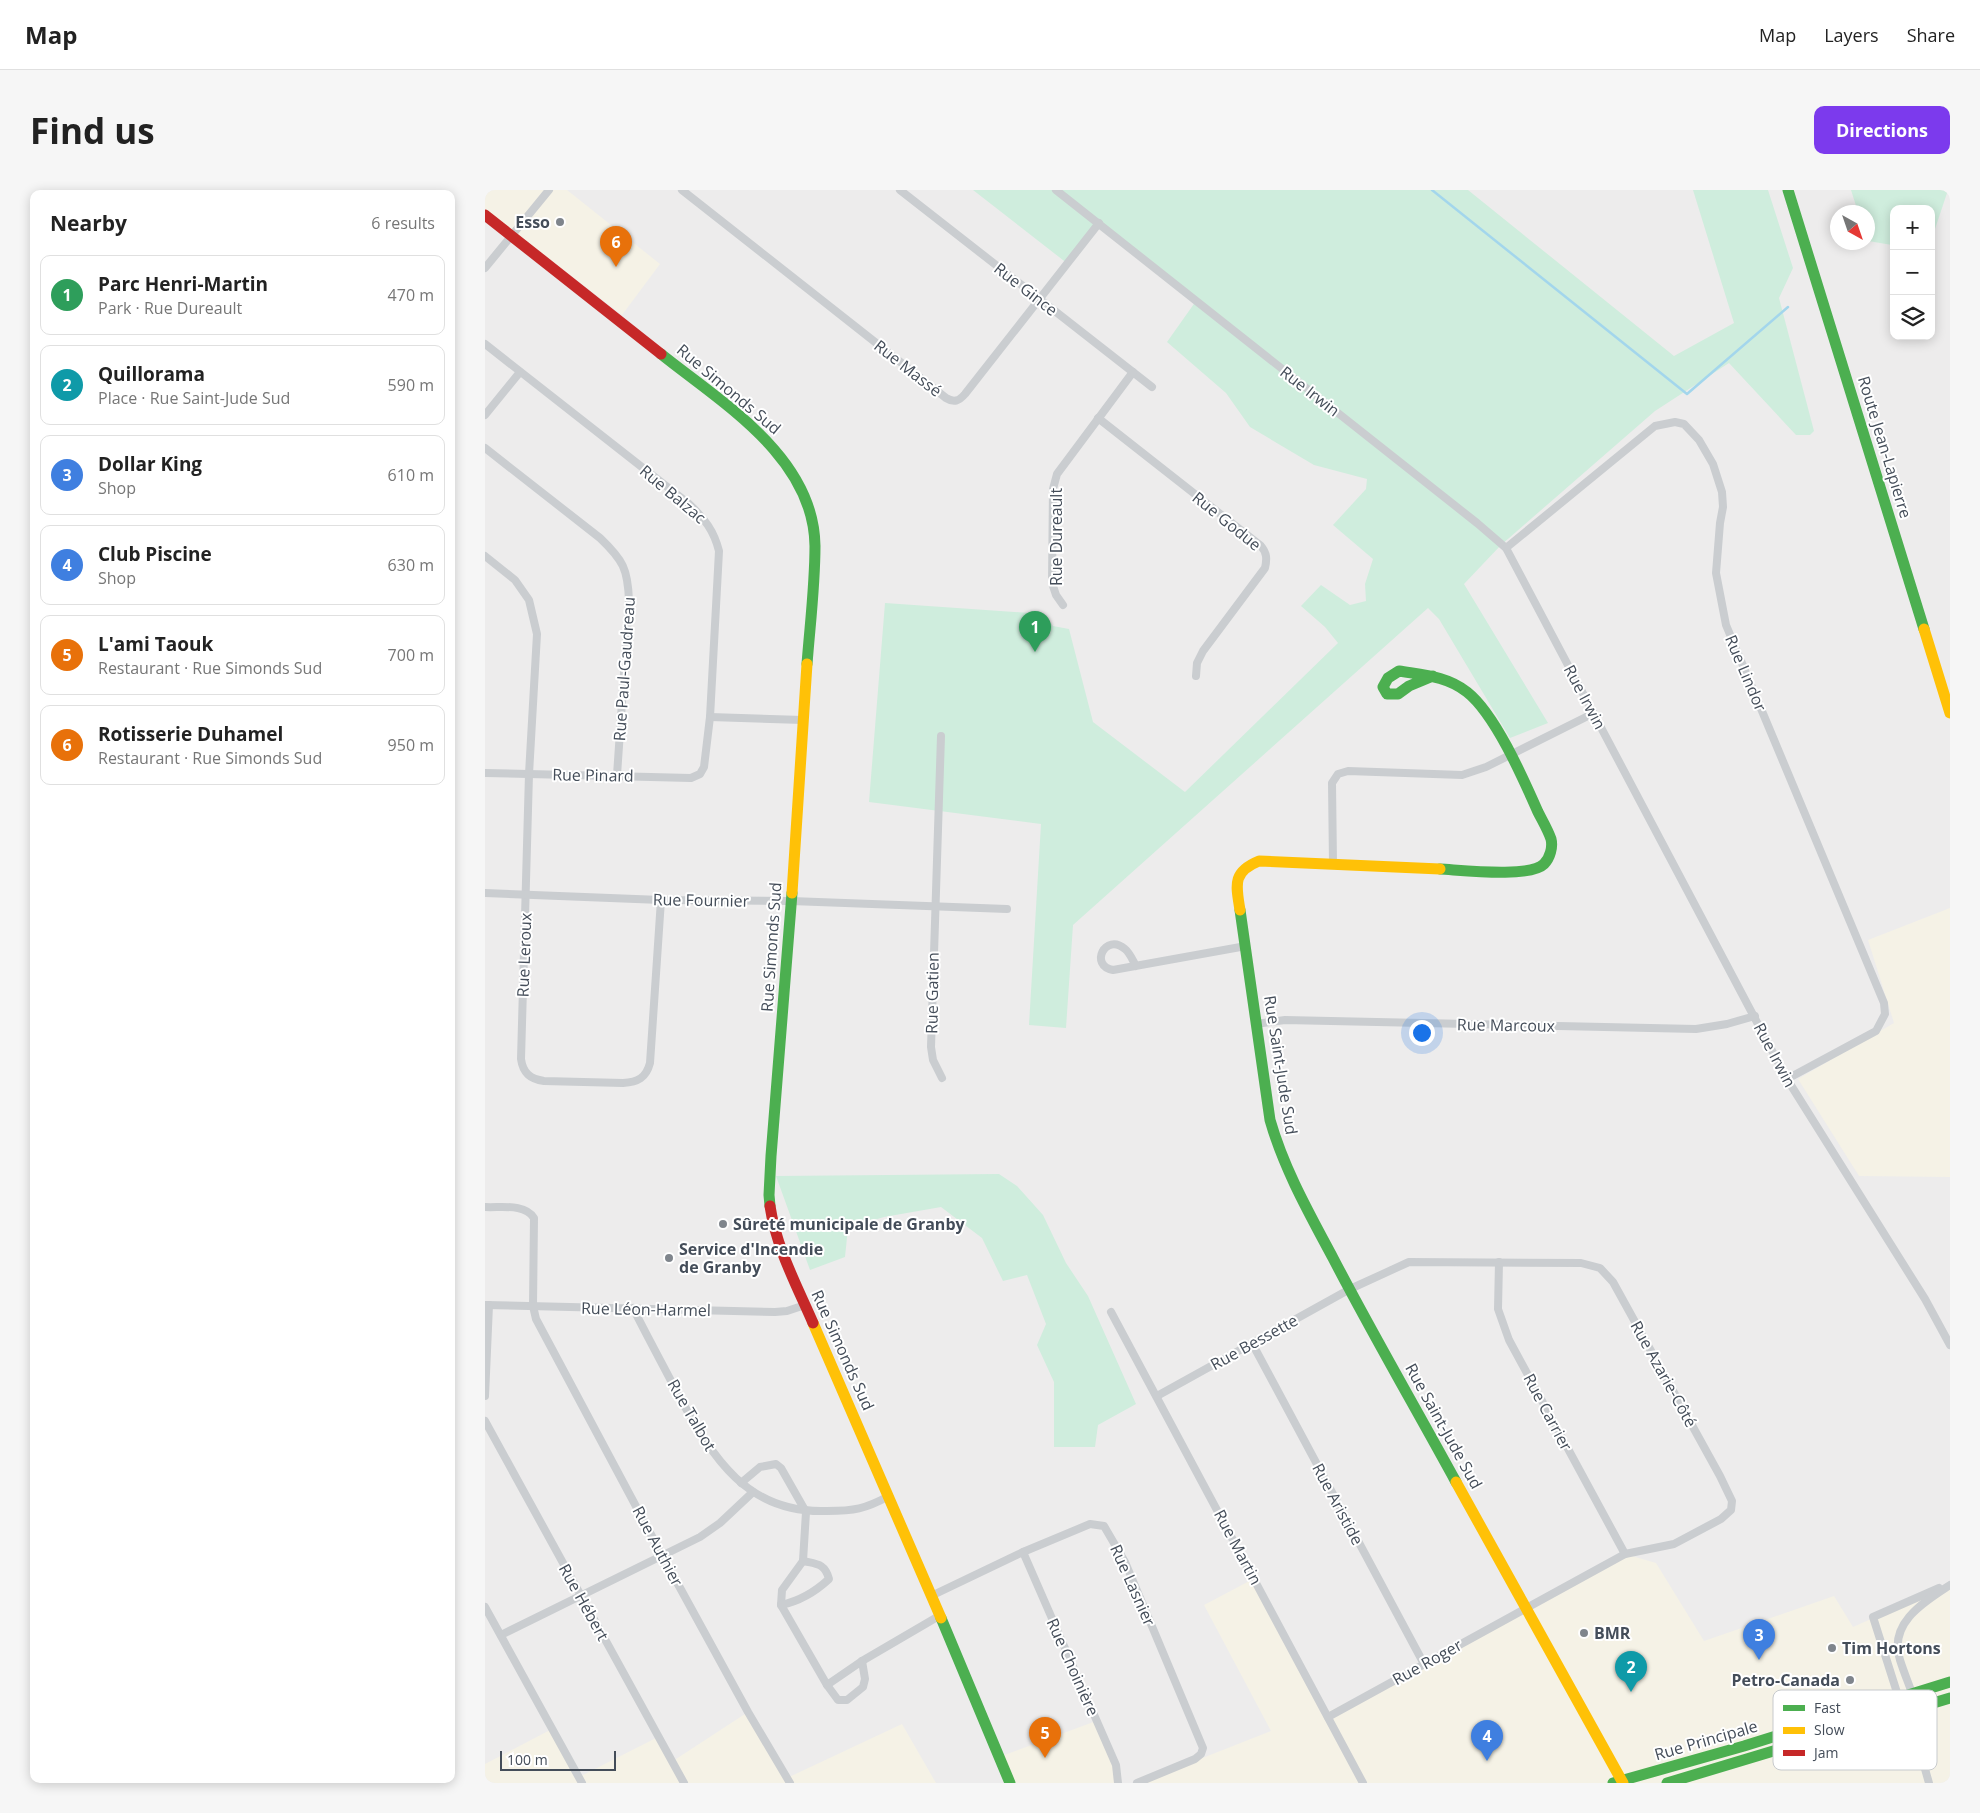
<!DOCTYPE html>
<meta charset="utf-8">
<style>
:root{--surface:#fff;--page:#f6f6f6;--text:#222;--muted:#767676;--line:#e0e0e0;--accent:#7c3aed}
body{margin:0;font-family:"Open Sans",sans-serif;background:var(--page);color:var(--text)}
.controls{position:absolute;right:15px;top:15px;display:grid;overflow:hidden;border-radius:10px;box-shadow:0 2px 12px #0003}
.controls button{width:45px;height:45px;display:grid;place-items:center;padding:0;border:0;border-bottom:1px solid var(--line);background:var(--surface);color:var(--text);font:25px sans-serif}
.compass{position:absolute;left:1345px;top:15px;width:45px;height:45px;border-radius:50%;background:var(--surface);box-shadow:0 2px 12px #0003;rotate:140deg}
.scale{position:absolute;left:15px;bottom:12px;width:116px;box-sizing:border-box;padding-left:5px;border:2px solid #444d59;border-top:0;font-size:14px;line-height:18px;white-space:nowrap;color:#444d59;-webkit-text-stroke:4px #fff;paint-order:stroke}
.you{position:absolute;left:936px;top:842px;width:18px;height:18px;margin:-12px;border:4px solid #fff;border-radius:50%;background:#1a73e8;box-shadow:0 0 0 8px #1a73e833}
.badge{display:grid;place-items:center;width:32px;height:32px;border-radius:50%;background:var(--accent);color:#fff;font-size:16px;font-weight:700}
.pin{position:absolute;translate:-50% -41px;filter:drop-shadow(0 1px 2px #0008)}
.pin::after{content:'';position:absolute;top:26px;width:18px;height:15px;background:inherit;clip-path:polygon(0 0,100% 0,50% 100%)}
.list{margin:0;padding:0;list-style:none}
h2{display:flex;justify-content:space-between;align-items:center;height:65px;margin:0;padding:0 20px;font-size:21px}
h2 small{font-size:16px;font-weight:400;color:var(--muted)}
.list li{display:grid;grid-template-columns:32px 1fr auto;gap:15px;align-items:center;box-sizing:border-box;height:80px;margin:0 10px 10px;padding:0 10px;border:1px solid var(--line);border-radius:10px}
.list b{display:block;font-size:19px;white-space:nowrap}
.list p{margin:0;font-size:16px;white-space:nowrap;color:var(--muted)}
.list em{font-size:16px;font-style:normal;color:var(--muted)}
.icon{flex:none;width:28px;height:28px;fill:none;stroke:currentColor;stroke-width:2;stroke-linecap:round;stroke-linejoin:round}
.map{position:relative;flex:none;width:1465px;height:1593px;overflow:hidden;border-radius:10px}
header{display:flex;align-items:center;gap:30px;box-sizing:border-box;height:70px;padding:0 25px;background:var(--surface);border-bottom:1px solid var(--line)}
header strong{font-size:24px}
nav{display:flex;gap:28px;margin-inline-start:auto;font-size:18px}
.intro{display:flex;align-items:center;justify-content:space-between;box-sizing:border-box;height:120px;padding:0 30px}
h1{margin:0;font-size:35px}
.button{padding:12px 22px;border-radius:10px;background:var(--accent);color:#fff;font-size:18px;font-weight:700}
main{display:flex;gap:30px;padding:0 30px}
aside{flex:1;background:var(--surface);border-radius:10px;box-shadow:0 2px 12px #0003}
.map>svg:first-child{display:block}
.commercial{fill:#f5f2e6}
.green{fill:#cfeddd}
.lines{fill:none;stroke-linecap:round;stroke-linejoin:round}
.stream{stroke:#a3d6ec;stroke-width:2.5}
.street{stroke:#cacdd0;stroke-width:8}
.fast{stroke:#4caf50;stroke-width:11}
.slow{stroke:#ffc107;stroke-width:11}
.jam{stroke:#c62828;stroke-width:11}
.poi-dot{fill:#7f858c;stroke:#fff;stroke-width:2}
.labels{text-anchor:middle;stroke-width:4;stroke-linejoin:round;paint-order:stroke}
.poi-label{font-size:16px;font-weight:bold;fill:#444d59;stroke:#fff;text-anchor:start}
.street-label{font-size:16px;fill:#444d59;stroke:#fff}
.key{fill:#fff;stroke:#c7cacd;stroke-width:1}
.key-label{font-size:14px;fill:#444d59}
</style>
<header>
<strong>Map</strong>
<nav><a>Map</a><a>Layers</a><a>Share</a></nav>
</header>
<div class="intro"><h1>Find us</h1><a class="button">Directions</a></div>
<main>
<aside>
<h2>Nearby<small>6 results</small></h2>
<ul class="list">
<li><span class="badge" style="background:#2e9e5b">1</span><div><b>Parc Henri-Martin</b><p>Park · Rue Dureault</p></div><em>470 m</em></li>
<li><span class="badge" style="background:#0f9aa8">2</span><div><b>Quillorama</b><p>Place · Rue Saint-Jude Sud</p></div><em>590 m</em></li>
<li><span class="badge" style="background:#3f7fe0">3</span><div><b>Dollar King</b><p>Shop</p></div><em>610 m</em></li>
<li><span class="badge" style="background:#3f7fe0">4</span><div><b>Club Piscine</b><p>Shop</p></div><em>630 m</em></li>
<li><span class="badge" style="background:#e8710a">5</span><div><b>L'ami Taouk</b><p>Restaurant · Rue Simonds Sud</p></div><em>700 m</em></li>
<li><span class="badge" style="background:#e8710a">6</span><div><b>Rotisserie Duhamel</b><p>Restaurant · Rue Simonds Sud</p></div><em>950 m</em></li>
</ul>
</aside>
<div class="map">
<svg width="1465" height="1593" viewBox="0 0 1465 1593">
<rect width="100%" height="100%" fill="#edecec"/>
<g class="commercial">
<path d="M0,0h82l93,74 -38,51 -137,-106z"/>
<path d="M1465,718v269l-91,-1 -61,-97 96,-56 -26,-83z"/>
<path d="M1140,1364l31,9 48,78 130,-45 19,31 97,-43v199h-811l132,-52 -67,-126 53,-28 71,135 96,-48z"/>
<path d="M263,1522l39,66 115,-54 34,59h-451v-19l67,-35 27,48 79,-40 15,24z"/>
<path d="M611,1531l20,44 2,18h-108l-11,-26z"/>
</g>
<g class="green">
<path d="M488,0h495l206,166 60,-33 -41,-133h75l25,78 -14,30 35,133 -4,4h-14l-67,-72 -74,48 -154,134 -37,39 84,139 -38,15 -71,-119 -11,-11 -355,317 -7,103 -37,-3 12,-201 -172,-22 16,-199 159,11 9,12 16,3 24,93 92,70 153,-149 -13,-16 -24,-21 20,-21 29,20 16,-4 -1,-17 8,-25 -40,-34 33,-36 1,-10 -53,-14 -64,-38 -24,-34 -59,-51 29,-41 -97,-78 -31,41z"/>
<path d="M1366,0h97l-17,51v-32h-37v35l-2,1 -24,-4 -1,-29h-9z"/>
<path d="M514,984l18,12 26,29 23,48 22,33 48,108 -38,21 -3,22h-41v-65l-17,-37 9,-21 -19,-49 -24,6 -21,-43 -41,-31 -57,10 -36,11 -3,29 -35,13 -34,-94z"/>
</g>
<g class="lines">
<path class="stream" d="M947,0l255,204 101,-87"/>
<g class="street">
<path d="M197,0l264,208c8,5 13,3 19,-4l134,-171"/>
<path d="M415,0l252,197"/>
<path d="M571,0l421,333 29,25 281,531 138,220 25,46"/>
<path d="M0,78l64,-78"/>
<path d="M0,154l204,160c16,15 25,27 30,47l-9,166 -6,50 -4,7 -9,4 -206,-5"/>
<path d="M0,225l35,-43"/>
<path d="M613,228l163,128c6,7 6,13 4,22l-62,83 -6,12 -1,13"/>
<path d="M0,258l115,90c23,22 28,31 29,63l-12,174"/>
<path d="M1021,358l149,-122 20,-4 9,2 15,16 14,24 9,28 1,15 -3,16 -4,50 10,52 158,378 1,11 -9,17 -89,48"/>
<path d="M0,366l30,24 14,20 8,34 -8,140 -8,285c2,14 9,20 23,22l79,2c15,-1 23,-5 27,-20l11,-163"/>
<path d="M578,415l-7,-10 -4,-12 1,-94 4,-15 76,-102"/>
<path d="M225,527l93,3"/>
<path d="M456,546l-10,311 2,13 9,18"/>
<path d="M848,674l-1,-81 6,-9 10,-3 114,4 24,-8 108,-54"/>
<path d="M0,703l176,7 130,1 216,8"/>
<path d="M651,776c-3,-5 -6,-13 -11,-17 -20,-17 -36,17 -12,21l133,-24"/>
<path d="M771,834l29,-4 411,9 31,-5 28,-8"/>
<path d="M0,1017c15,1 40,-4 49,11l-1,88 3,13 126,236 86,157 42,71"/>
<path d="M1014,1072l-1,47 11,31 116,214"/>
<path d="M0,1115l290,7 12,-1 18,-6"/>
<path d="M148,1118c15,30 31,59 46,88 34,62 68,118 148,115 27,0 38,-2 62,-15"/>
<path d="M626,1122l252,471"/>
<path d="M767,1153l172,321"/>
<path d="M0,1206l4,-91"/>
<path d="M672,1206l193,-107 59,-27 172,1 19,5 13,14 107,194 12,25 -1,9 -10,9 -47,25 -49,10 -297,163"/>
<path d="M0,1231l199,362"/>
<path d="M256,1293l19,-16 16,-3 5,4 25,44 -3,49 -21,29 -1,15 46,80 35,-24 77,-45"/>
<path d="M538,1362l93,213 2,18"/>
<path d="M446,1406l92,-44 67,-28 14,2 21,36 78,186 -2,6 -6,5 -58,24"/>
<path d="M296,1415c19,-4 34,-13 48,-26 -4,-16 -13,-15 -26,-18"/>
<path d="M0,1417l97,176"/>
<path d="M16,1445l199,-98 20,-14 33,-31"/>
<path d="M342,1495l11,15h9l16,-13 2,-8 -3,-18"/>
<path d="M1415,1512l-27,-85 66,-29"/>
<path d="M1444,1593l-18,-63 6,-12c-5,-17 -12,-32 -17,-48 -12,-37 24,-58 50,-75"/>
</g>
<g class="fast">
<path d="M1303,0l136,439"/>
<path d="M176,164c61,49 153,103 154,192 0,39 -5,79 -8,118"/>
<path d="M948,486l-24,10 -11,8h-11l-4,-7 5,-9 11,-7c24,4 48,5 68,21 28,22 56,86 71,120 4,8 10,18 13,27 2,8 -1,19 -7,25 -14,14 -83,6 -104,5"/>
<path d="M755,720l30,210c14,49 39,93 63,138 39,75 82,149 123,224"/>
<path d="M285,1016l-1,-11 2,-39 21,-263"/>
<path d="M456,1428l69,165"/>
<path d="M1128,1593l131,-37 206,-64"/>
<path d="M1182,1593l283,-85"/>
</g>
<g class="slow">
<path d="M1439,439l26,84"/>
<path d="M307,703l15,-229"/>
<path d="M755,720c-4,-25 -8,-38 19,-49l181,8"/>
<path d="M328,1133l128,295"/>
<path d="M971,1292l167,301"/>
</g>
<g class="jam">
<path d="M0,25l176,139"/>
<path d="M285,1016c6,41 27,80 43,117"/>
</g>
</g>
<g class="poi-dot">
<circle cx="75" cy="32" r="5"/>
<circle cx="238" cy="1034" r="5"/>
<circle cx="184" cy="1068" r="5"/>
<circle cx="1099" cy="1443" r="5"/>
<circle cx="1347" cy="1458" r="5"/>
<circle cx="1365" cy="1490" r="5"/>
</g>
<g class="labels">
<g class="poi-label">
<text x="65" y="38" text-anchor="end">Esso</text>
<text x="248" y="1040">Sûreté municipale de Granby</text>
<text x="194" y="1065">Service d'Incendie<tspan x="194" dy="18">de Granby</tspan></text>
<text x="1109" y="1449">BMR</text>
<text x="1357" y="1464">Tim Hortons</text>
<text x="1355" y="1496" text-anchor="end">Petro-Canada</text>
</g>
<g class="street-label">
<text transform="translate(541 99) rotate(38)" y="6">Rue Gince</text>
<text transform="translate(423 178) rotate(38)" y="6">Rue Massé</text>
<text transform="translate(244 199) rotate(40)" y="6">Rue Simonds Sud</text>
<text transform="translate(825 201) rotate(38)" y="6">Rue Irwin</text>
<text transform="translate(1400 257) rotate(73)" y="6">Route Jean-Lapierre</text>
<text transform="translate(188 304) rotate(40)" y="6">Rue Balzac</text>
<text transform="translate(742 331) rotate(39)" y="6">Rue Godue</text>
<text transform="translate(571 347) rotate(-90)" y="6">Rue Dureault</text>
<text transform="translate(139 479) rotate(-86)" y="6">Rue Paul-Gaudreau</text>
<text transform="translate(1261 483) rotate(67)" y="6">Rue Lindor</text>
<text transform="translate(1100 507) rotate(62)" y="6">Rue Irwin</text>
<text transform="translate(108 585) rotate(1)" y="6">Rue Pinard</text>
<text transform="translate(216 710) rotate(1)" y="6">Rue Fournier</text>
<text transform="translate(286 757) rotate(-86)" y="6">Rue Simonds Sud</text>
<text transform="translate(39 765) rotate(-88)" y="6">Rue Leroux</text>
<text transform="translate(447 803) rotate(-89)" y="6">Rue Gatien</text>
<text transform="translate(1021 835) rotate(1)" y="6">Rue Marcoux</text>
<text transform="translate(1290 865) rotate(62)" y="6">Rue Irwin</text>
<text transform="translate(796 875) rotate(81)" y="6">Rue Saint-Jude Sud</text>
<text transform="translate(161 1119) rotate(1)" y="6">Rue Léon-Harmel</text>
<text transform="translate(769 1152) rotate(-29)" y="6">Rue Bessette</text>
<text transform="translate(358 1160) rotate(66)" y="6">Rue Simonds Sud</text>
<text transform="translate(1179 1184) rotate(61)" y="6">Rue Azarie-Côté</text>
<text transform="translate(1063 1222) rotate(62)" y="6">Rue Carrier</text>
<text transform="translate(207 1225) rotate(60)" y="6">Rue Talbot</text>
<text transform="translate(959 1236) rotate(61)" y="6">Rue Saint-Jude Sud</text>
<text transform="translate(853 1314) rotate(62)" y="6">Rue Aristide</text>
<text transform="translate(173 1356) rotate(62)" y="6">Rue Authier</text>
<text transform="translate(753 1357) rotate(62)" y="6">Rue Martin</text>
<text transform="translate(648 1395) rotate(66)" y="6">Rue Lasnier</text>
<text transform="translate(99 1412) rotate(61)" y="6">Rue Hébert</text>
<text transform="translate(942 1472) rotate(-29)" y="6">Rue Roger</text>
<text transform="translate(588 1477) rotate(66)" y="6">Rue Choinière</text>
<text transform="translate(1221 1550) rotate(-16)" y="6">Rue Principale</text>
</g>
</g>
<rect x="1288" y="1500" width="164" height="80" rx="8" class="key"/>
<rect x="1298" y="1515" width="22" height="6" fill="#4caf50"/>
<rect x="1298" y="1537" width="22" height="7" fill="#ffc107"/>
<rect x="1298" y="1560" width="22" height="6" fill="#c62828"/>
<g class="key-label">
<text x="1329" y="1523">Fast</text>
<text x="1329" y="1545">Slow</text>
<text x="1329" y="1568">Jam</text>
</g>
</svg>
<div class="controls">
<button>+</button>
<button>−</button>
<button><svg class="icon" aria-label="layers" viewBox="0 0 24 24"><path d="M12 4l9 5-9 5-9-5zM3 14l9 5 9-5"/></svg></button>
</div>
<svg class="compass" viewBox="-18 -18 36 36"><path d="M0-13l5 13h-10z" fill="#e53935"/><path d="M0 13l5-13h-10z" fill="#767676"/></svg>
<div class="scale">100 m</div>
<div class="you"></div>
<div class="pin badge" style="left:550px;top:462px;background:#2e9e5b">1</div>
<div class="pin badge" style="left:1146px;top:1502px;background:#0f9aa8">2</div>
<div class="pin badge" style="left:1274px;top:1470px;background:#3f7fe0">3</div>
<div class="pin badge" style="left:1002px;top:1571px;background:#3f7fe0">4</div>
<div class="pin badge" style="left:560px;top:1568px;background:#e8710a">5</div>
<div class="pin badge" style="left:131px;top:77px;background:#e8710a">6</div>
</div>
</main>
